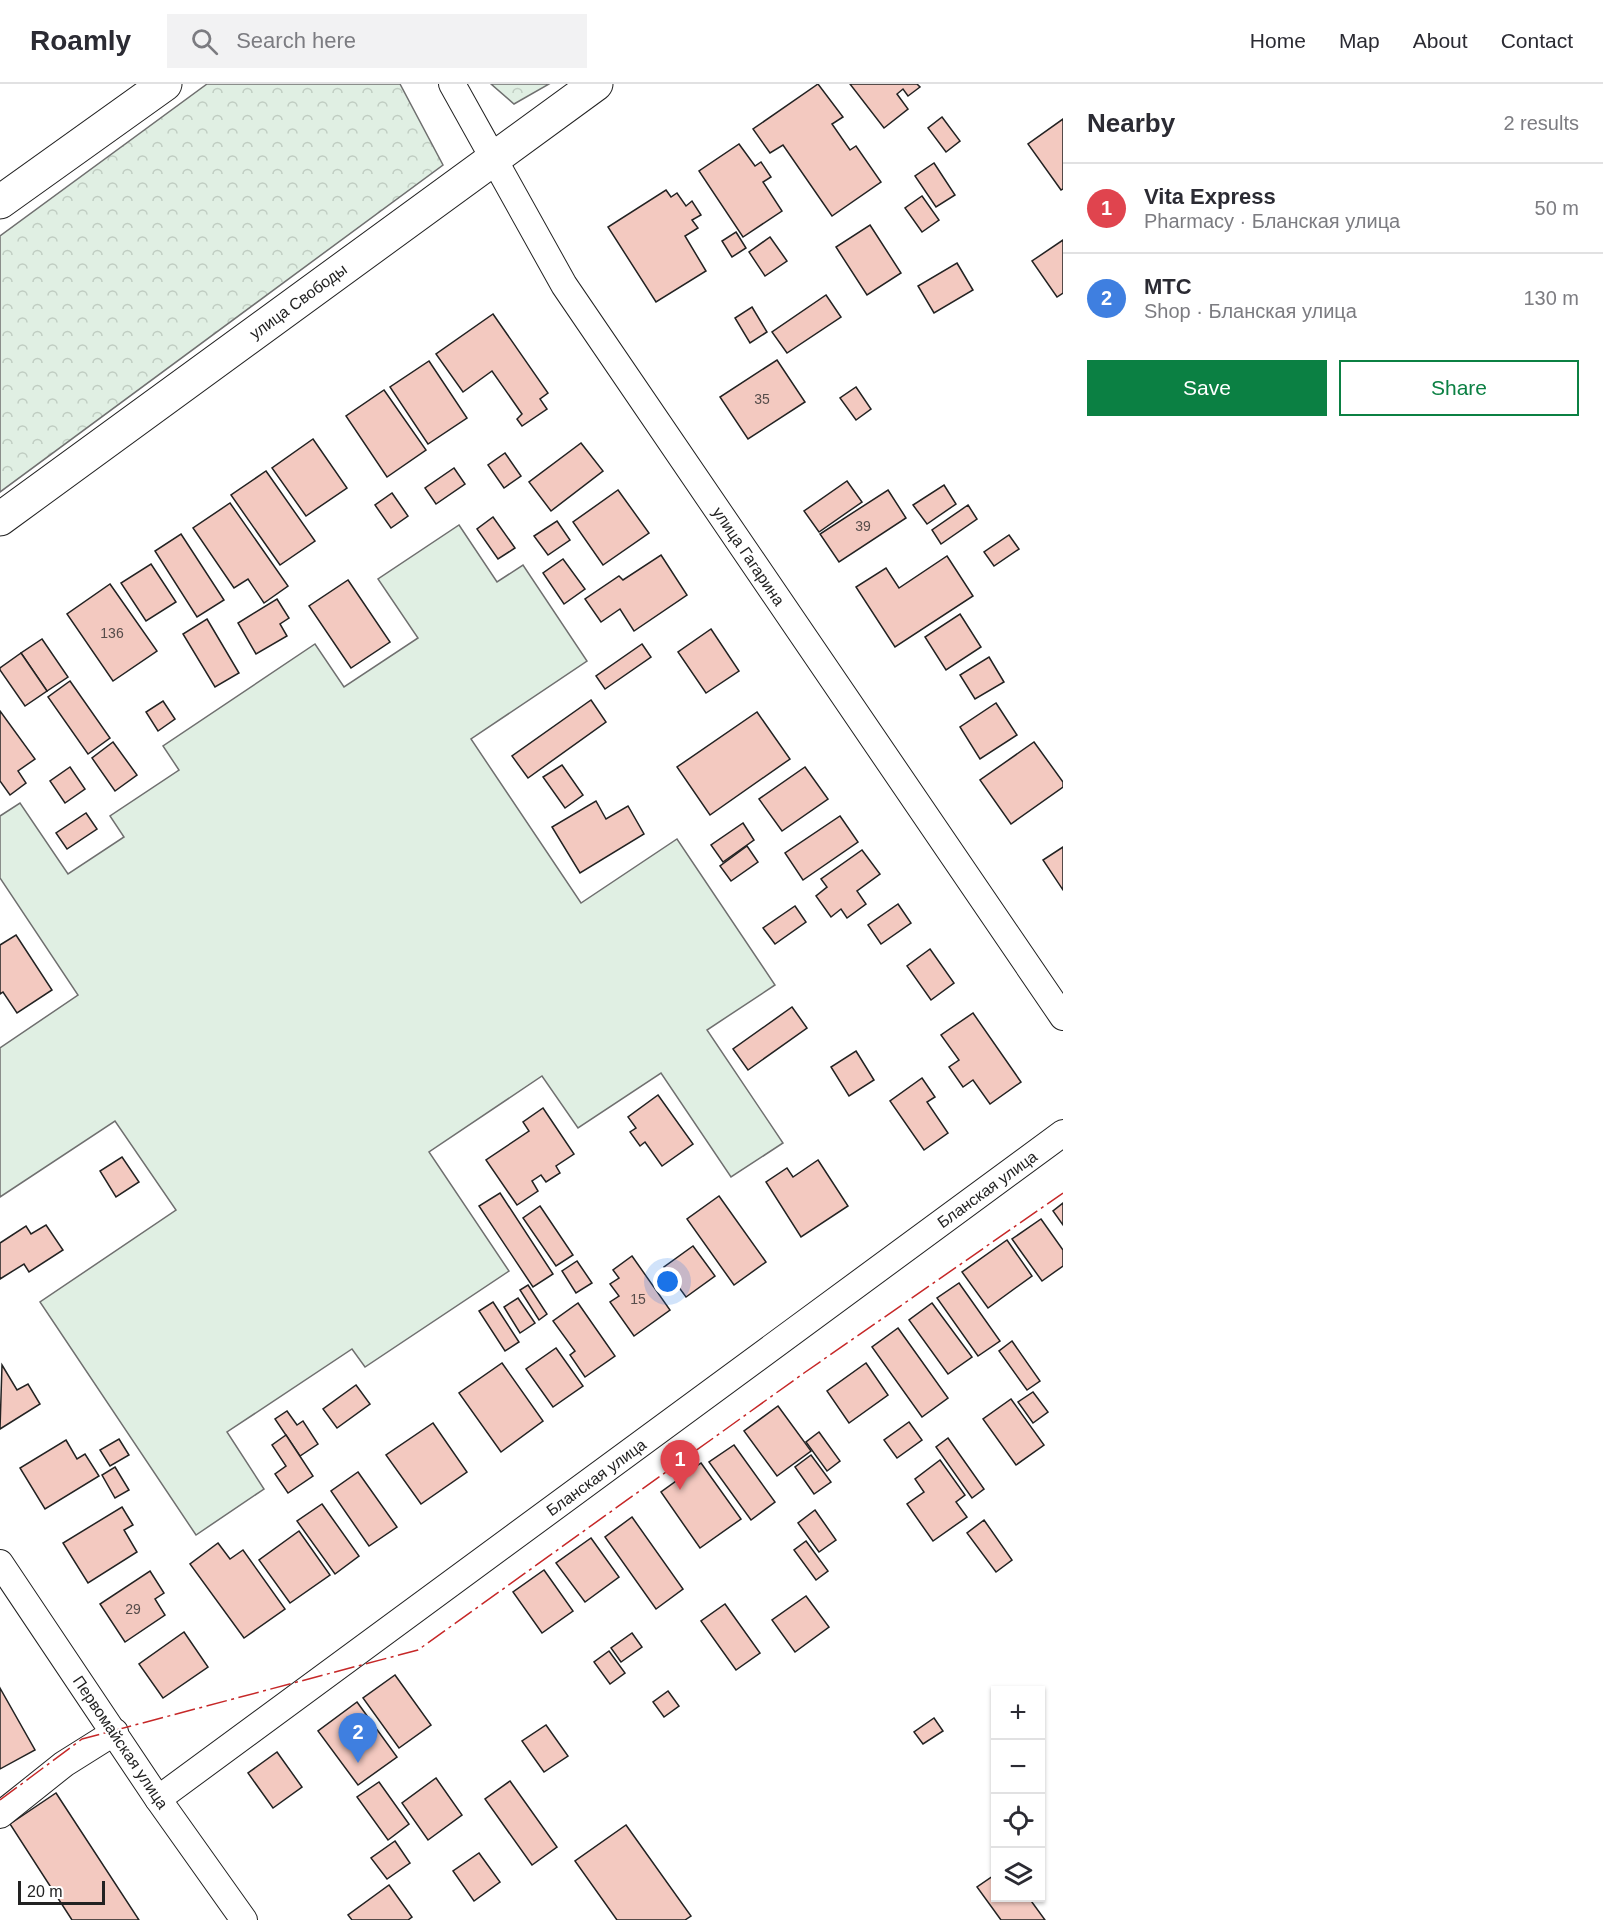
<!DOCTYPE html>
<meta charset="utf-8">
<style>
:root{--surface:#fff;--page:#f2f2f3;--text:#2b2b33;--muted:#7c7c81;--line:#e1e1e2;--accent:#0b8043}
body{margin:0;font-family:Helvetica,sans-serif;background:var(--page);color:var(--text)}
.controls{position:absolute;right:18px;bottom:18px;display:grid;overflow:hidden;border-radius:0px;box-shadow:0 2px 4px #0004}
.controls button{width:54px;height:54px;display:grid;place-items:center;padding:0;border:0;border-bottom:2px solid var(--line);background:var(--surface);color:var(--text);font:30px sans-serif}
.scale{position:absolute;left:18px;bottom:15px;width:87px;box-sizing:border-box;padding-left:6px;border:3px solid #222;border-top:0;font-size:16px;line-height:21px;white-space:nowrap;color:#222;-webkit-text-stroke:4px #fff;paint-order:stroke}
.you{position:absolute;left:668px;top:1198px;width:21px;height:21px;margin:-15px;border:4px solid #fff;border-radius:50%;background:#1a73e8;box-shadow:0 0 0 9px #1a73e833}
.badge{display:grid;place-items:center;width:39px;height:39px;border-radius:50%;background:var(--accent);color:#fff;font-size:20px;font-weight:700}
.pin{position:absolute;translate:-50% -50px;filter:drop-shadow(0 2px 3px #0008)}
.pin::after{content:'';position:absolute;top:32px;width:21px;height:18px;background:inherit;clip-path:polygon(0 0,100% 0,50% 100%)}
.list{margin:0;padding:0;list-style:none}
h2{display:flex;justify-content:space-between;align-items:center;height:78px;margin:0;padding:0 24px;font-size:26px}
h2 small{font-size:20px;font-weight:400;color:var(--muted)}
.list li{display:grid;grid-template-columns:39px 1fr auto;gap:18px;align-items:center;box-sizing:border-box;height:90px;padding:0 24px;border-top:2px solid var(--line)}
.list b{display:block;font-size:22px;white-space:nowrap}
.list p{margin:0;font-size:20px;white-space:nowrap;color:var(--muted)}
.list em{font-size:20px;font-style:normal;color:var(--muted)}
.actions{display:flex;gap:12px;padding:18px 24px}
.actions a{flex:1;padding:14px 0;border:2px solid var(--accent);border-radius:0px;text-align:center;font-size:21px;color:var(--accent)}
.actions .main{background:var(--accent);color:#fff}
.icon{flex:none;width:33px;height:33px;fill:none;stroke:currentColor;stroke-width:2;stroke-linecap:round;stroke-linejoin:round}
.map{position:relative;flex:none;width:1063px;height:1836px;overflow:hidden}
header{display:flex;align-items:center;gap:36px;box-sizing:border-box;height:84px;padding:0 30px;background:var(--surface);border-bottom:2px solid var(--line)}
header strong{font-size:28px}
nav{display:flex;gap:33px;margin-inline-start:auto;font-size:21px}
.search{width:420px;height:54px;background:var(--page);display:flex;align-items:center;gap:15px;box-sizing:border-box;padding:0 21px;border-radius:0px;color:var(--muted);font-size:22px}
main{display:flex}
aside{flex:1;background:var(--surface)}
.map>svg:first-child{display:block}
.park{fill:url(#park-crowns);stroke:#6f6f6f;stroke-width:1.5}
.garden{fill:#e0efe3;stroke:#6f6f6f;stroke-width:1.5}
.building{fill:#f3c9c0;stroke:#222;stroke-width:1.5}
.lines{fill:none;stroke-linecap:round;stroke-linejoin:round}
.minor-casing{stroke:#222;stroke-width:28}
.secondary-casing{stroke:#222;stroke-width:35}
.minor{stroke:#fff;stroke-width:26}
.secondary{stroke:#fff;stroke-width:33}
.power{stroke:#c62828;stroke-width:1.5;stroke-dasharray:21 4.5 3 4.5;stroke-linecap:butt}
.labels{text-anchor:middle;stroke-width:4.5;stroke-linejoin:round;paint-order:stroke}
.number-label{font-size:14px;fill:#564c4a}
.street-label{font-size:16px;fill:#222;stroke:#fff}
</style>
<header>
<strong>Roamly</strong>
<div class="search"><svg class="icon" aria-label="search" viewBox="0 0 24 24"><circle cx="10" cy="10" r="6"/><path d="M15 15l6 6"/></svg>Search here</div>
<nav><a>Home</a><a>Map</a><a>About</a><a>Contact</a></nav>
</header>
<main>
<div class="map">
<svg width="1063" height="1836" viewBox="0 0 1063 1836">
<defs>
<pattern id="park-crowns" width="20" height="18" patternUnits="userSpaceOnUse" patternTransform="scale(1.5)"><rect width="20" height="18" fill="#e0efe3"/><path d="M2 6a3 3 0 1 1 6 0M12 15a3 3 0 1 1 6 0" fill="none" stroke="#c0cdc2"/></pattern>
</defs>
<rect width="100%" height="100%" fill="#fff"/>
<g class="park">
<path d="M207,0h193l43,81 -443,327v-256z"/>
<path d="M491,0h58l-35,20z"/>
</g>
<path class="garden" d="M459,441l38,57 26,-17 64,96 -116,78 110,164 96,-64 98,146 -68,45 76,113 -52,34 -70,-104 -83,55 -36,-52 -113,76 80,119 -144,96 -13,-18 -125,83 37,57 -68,46 -156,-233 136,-92 -61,-89 -115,76v-149l78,-53 -78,-117v-62l20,-13 48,71 56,-37 -14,-21 69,-46 -16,-24 152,-102 29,43 74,-49 -40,-59z"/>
<g class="building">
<path d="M818,0l25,33 -11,7 18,26 6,-4 25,36 -49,34 -49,-71 -13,8 -17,-24z"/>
<path d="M850,0h67l3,3 -12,9 -5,-7 -6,5 11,15 -24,19z"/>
<path d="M942,33l18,24 -14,11 -18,-24z"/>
<path d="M1063,35v70l-2,1 -33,-46z"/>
<path d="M739,60l16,22 6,-4 10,15 -8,5 19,29 -39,26 -44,-66z"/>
<path d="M934,79l21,32 -19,12 -21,-31z"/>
<path d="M666,106l5,7 6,-4 9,13 6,-5 9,14 -9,5 6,8 -13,8 21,35 -50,31 -48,-75z"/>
<path d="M922,112l17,24 -17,12 -17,-24z"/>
<path d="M870,141l31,48 -34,22 -31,-48z"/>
<path d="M736,148l10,16 -14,9 -10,-16z"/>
<path d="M770,153l17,24 -22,15 -16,-24z"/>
<path d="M1063,156v53l-6,4 -25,-36z"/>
<path d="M957,179l16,27 -39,23 -16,-27z"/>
<path d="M826,211l15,22 -54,36 -15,-21z"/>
<path d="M752,223l15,25 -17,11 -15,-25z"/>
<path d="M493,230l55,79 -8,6 7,10 -25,17 -5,-7 5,-5 -30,-43 -29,21 -27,-38z"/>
<path d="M777,276l28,42 -57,37 -28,-42z"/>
<path d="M429,277l38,57 -39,26 -38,-57z"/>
<path d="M856,303l15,22 -15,11 -16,-22z"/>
<path d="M384,306l42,60 -39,27 -41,-61z"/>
<path d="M313,355l34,49 -41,28 -34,-48z"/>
<path d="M581,359l22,28 -52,40 -22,-29z"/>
<path d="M505,369l16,23 -17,12 -16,-23z"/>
<path d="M454,384l11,16 -29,20 -11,-16z"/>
<path d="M266,387l49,70 -35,24 -49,-70z"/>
<path d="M847,397l15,21 -43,30 -15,-21z"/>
<path d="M944,401l12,19 -29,20 -14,-19z"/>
<path d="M618,406l31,43 -46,32 -30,-43z"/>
<path d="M888,406l18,28 -67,44 -19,-28z"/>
<path d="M392,409l16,23 -17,12 -16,-23z"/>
<path d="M230,419l58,83 -24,17 -16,-24 -14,9 -41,-60z"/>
<path d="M968,421l9,14 -36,25 -9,-14z"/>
<path d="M493,433l22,31 -17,11 -21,-30z"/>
<path d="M557,437l13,19 -22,15 -14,-19z"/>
<path d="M181,450l43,66 -27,17 -42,-66z"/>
<path d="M1009,451l10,14 -25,17 -10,-14z"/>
<path d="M661,471l26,40 -53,36 -14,-22 -19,13 -16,-23 34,-23 4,4z"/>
<path d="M947,472l26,40 -78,51 -39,-60 30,-19 13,20z"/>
<path d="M563,475l22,30 -21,15 -21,-31z"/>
<path d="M151,480l25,38 -30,19 -25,-38z"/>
<path d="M348,496l42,62 -39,26 -42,-62z"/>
<path d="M110,500l47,67 -44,30 -46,-67z"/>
<path d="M277,515l12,19 -9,6 7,12 -31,18 -18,-31z"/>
<path d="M960,530l21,33 -35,23 -21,-33z"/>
<path d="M207,535l32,54 -24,14 -32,-53z"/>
<path d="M711,545l28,42 -33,22 -28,-41z"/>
<path d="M42,555l26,38 -21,14 -26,-38z"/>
<path d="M642,560l9,13 -46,32 -9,-13z"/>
<path d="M21,569l26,38 -22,15 -25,-36v-2z"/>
<path d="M989,573l15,25 -29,17 -15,-24z"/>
<path d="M70,597l40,57 -22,16 -40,-57z"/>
<path d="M591,616l15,22 -78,56 -16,-22z"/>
<path d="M163,617l12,18 -17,12 -12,-19z"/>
<path d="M996,619l21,32 -37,24 -20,-32z"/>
<path d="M0,627l35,48 -17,12 8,12 -16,12 -10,-14z"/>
<path d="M757,628l33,47 -80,56 -33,-48z"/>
<path d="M113,658l24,33 -22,16 -23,-33z"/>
<path d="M1034,658l29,40v5l-52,37 -31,-44z"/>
<path d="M562,681l21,30 -18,13 -22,-31z"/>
<path d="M70,683l15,22 -20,14 -15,-22z"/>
<path d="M805,683l23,32 -46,32 -23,-32z"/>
<path d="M596,717l10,18 22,-13 16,28 -64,39 -28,-46z"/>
<path d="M86,729l11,16 -30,20 -11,-16z"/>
<path d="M840,732l18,26 -55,38 -18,-27z"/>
<path d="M743,739l11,17 -31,22 -12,-17z"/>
<path d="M747,762l11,16 -27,19 -11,-15z"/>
<path d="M1063,763v43l-20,-30z"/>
<path d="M862,766l18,24 -23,17 9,13 -19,14 -6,-9 -10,8 -15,-21 11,-9 -6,-8z"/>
<path d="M898,820l13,19 -30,21 -13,-19z"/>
<path d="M795,822l11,16 -31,22 -12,-16z"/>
<path d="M16,851l36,55 -35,23 -14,-21 -3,2v-49z"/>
<path d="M930,865l24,34 -23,17 -24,-34z"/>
<path d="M792,923l15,21 -59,42 -15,-21z"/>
<path d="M973,929l48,69 -31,22 -17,-24 -10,7 -14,-20 10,-7 -18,-25z"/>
<path d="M856,967l18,29 -25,16 -18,-29z"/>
<path d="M922,994l13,19 -8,5 21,31 -24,17 -34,-49z"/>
<path d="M658,1011l35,49 -31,22 -17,-24 -5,4 -10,-14 6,-4 -8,-11z"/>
<path d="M543,1024l31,46 -18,12 4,7 -14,9 -5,-7 -9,6 6,10 -21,14 -31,-45 43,-29 -6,-9z"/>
<path d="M122,1073l17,25 -23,15 -16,-26z"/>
<path d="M818,1076l30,46 -47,31 -35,-55 21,-14 6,9z"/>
<path d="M500,1109l53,81 -20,13 -54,-81z"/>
<path d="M719,1112l47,66 -32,23 -47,-66z"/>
<path d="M1063,1119v22l-10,-14z"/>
<path d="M540,1122l33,49 -17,11 -33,-48z"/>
<path d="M1041,1135l22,31v16l-21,15 -30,-42z"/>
<path d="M46,1141l17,25 -34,22 -5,-8 -24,15v-36l26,-17 5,8z"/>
<path d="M1007,1156l25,36 -44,32 -26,-36z"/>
<path d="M693,1162l22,30 -29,21 -22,-30z"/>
<path d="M632,1172l38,54 -36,26 -24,-34 9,-6 -9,-12 9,-6 -6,-8z"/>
<path d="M577,1177l15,22 -16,10 -14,-22z"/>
<path d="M959,1199l41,58 -22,15 -41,-58z"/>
<path d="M528,1201l19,29 -8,6 -19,-30z"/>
<path d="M518,1214l17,25 -15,10 -16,-26z"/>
<path d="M493,1218l26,40 -14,9 -26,-40z"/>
<path d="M578,1219l37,53 -30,21 -15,-22 5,-4 -22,-30z"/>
<path d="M932,1219l40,54 -24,17 -39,-54z"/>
<path d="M898,1244l50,70 -26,19 -50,-70z"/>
<path d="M1012,1257l28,40 -13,9 -28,-39z"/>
<path d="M556,1264l27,38 -30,21 -27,-38z"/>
<path d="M502,1279l41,58 -42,31 -42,-59z"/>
<path d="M866,1279l22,32 -39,28 -22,-32z"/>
<path d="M2,1281l15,25 11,-6 12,20 -40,25z"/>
<path d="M356,1301l14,19 -33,24 -14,-19z"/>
<path d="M1033,1308l15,20 -15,11 -15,-21z"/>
<path d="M1011,1315l33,46 -28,20 -33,-46z"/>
<path d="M778,1322l33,45 -34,25 -33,-45z"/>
<path d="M287,1327l10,14 6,-4 15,23 -18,12 -25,-37z"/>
<path d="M909,1338l13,18 -25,18 -13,-18z"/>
<path d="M433,1339l34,49 -46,32 -35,-49z"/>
<path d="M819,1348l21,29 -13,10 -21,-29z"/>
<path d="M286,1351l27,41 -25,17 -13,-19 11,-8 -14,-21z"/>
<path d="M948,1354l36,51 -12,9 -36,-51z"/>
<path d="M119,1355l10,16 -19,11 -10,-16z"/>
<path d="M66,1356l11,19 8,-5 14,22 -54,33 -25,-41z"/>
<path d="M734,1361l41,57 -24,18 -42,-58z"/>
<path d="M811,1371l20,27 -17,12 -19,-27z"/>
<path d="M940,1376l25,35 -9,7 11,15 -34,24 -26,-37 17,-12 -9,-13z"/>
<path d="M701,1379l40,56 -41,29 -39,-56z"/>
<path d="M115,1383l14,23 -14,8 -13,-23z"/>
<path d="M358,1388l39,55 -28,19 -38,-55z"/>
<path d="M322,1420l37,52 -24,18 -38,-53z"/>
<path d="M122,1423l11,18 -9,5 13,22 -49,31 -25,-40z"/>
<path d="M815,1426l21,30 -17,12 -21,-29z"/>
<path d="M632,1433l51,72 -27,20 -51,-72z"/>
<path d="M984,1436l28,40 -16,12 -29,-39z"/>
<path d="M299,1447l31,44 -40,28 -31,-43z"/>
<path d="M591,1454l28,39 -34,25 -29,-39z"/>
<path d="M806,1457l22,30 -12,9 -22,-30z"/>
<path d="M218,1459l12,16 13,-9 42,59 -41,29 -54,-74z"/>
<path d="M544,1486l29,41 -31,22 -29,-41z"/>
<path d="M150,1487l14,22 -9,6 10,16 -40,27 -25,-38z"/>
<path d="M806,1512l23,31 -34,25 -23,-32z"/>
<path d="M725,1520l35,49 -24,17 -35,-49z"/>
<path d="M184,1548l24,35 -45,31 -24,-34z"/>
<path d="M632,1549l10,14 -21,15 -10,-14z"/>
<path d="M609,1567l16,22 -15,11 -16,-22z"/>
<path d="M395,1591l36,50 -32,23 -36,-50z"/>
<path d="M0,1604l35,62 -35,19z"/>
<path d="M668,1607l11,15 -15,11 -11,-15z"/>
<path d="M357,1618l40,55 -39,28 -40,-54z"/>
<path d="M934,1634l9,13 -20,13 -9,-12z"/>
<path d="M546,1641l22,31 -24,16 -22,-31z"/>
<path d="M277,1668l25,35 -29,21 -25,-35z"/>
<path d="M436,1694l26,37 -34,25 -26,-37z"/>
<path d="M510,1697l47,66 -25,18 -47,-66z"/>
<path d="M379,1698l30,42 -21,16 -31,-43z"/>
<path d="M56,1709l83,127h-67l-62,-96z"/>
<path d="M626,1741l65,91 -6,4h-68l-42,-59z"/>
<path d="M395,1757l15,22 -23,16 -16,-21z"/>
<path d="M479,1769l21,29 -26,19 -21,-30z"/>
<path d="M996,1790v24h33l16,22h-44l-24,-33z"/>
<path d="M389,1801l23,32 -4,3h-56l-4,-5z"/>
</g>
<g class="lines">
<defs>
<g id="minor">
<path d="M452,0l112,201 499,732"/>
<path d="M0,1479l158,236 86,121"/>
<path d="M158,1715l905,-666"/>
<path d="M0,1731l64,-51 51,-32"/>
</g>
<g id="secondary">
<path d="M0,118l165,-118"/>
<path d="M0,435l596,-435"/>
</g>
</defs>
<use href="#minor" class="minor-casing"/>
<use href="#secondary" class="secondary-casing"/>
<use href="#minor" class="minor"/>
<use href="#secondary" class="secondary"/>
<path class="power" d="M0,1716l82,-61 336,-89 386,-277 259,-180"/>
</g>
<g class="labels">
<g class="number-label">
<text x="762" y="320">35</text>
<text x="863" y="447">39</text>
<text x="112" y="554">136</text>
<text x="638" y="1220">15</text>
<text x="133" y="1530">29</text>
</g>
<g class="street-label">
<text transform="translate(298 217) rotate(-36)" y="6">улица Свободы</text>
<text transform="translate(749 472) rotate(56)" y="6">улица Гагарина</text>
<text transform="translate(987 1105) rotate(-36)" y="6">Бланская улица</text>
<text transform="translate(596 1393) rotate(-36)" y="6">Бланская улица</text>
<text transform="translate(121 1658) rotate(56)" y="6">Первомайская улица</text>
</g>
</g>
</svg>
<div class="controls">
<button>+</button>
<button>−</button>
<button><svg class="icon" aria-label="locate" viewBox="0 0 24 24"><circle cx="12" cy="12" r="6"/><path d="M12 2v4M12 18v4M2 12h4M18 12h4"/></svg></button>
<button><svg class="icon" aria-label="layers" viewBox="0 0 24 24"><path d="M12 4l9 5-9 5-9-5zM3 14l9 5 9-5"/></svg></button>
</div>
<div class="scale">20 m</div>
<div class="you"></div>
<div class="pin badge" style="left:680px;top:1406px;background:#e0444e">1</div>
<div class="pin badge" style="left:358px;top:1679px;background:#3f7fe0">2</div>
</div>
<aside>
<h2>Nearby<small>2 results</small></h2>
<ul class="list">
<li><span class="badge" style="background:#e0444e">1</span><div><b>Vita Express</b><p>Pharmacy · Бланская улица</p></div><em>50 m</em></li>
<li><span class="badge" style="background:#3f7fe0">2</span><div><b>МТС</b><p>Shop · Бланская улица</p></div><em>130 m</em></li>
</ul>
<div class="actions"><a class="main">Save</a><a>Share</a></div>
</aside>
</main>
